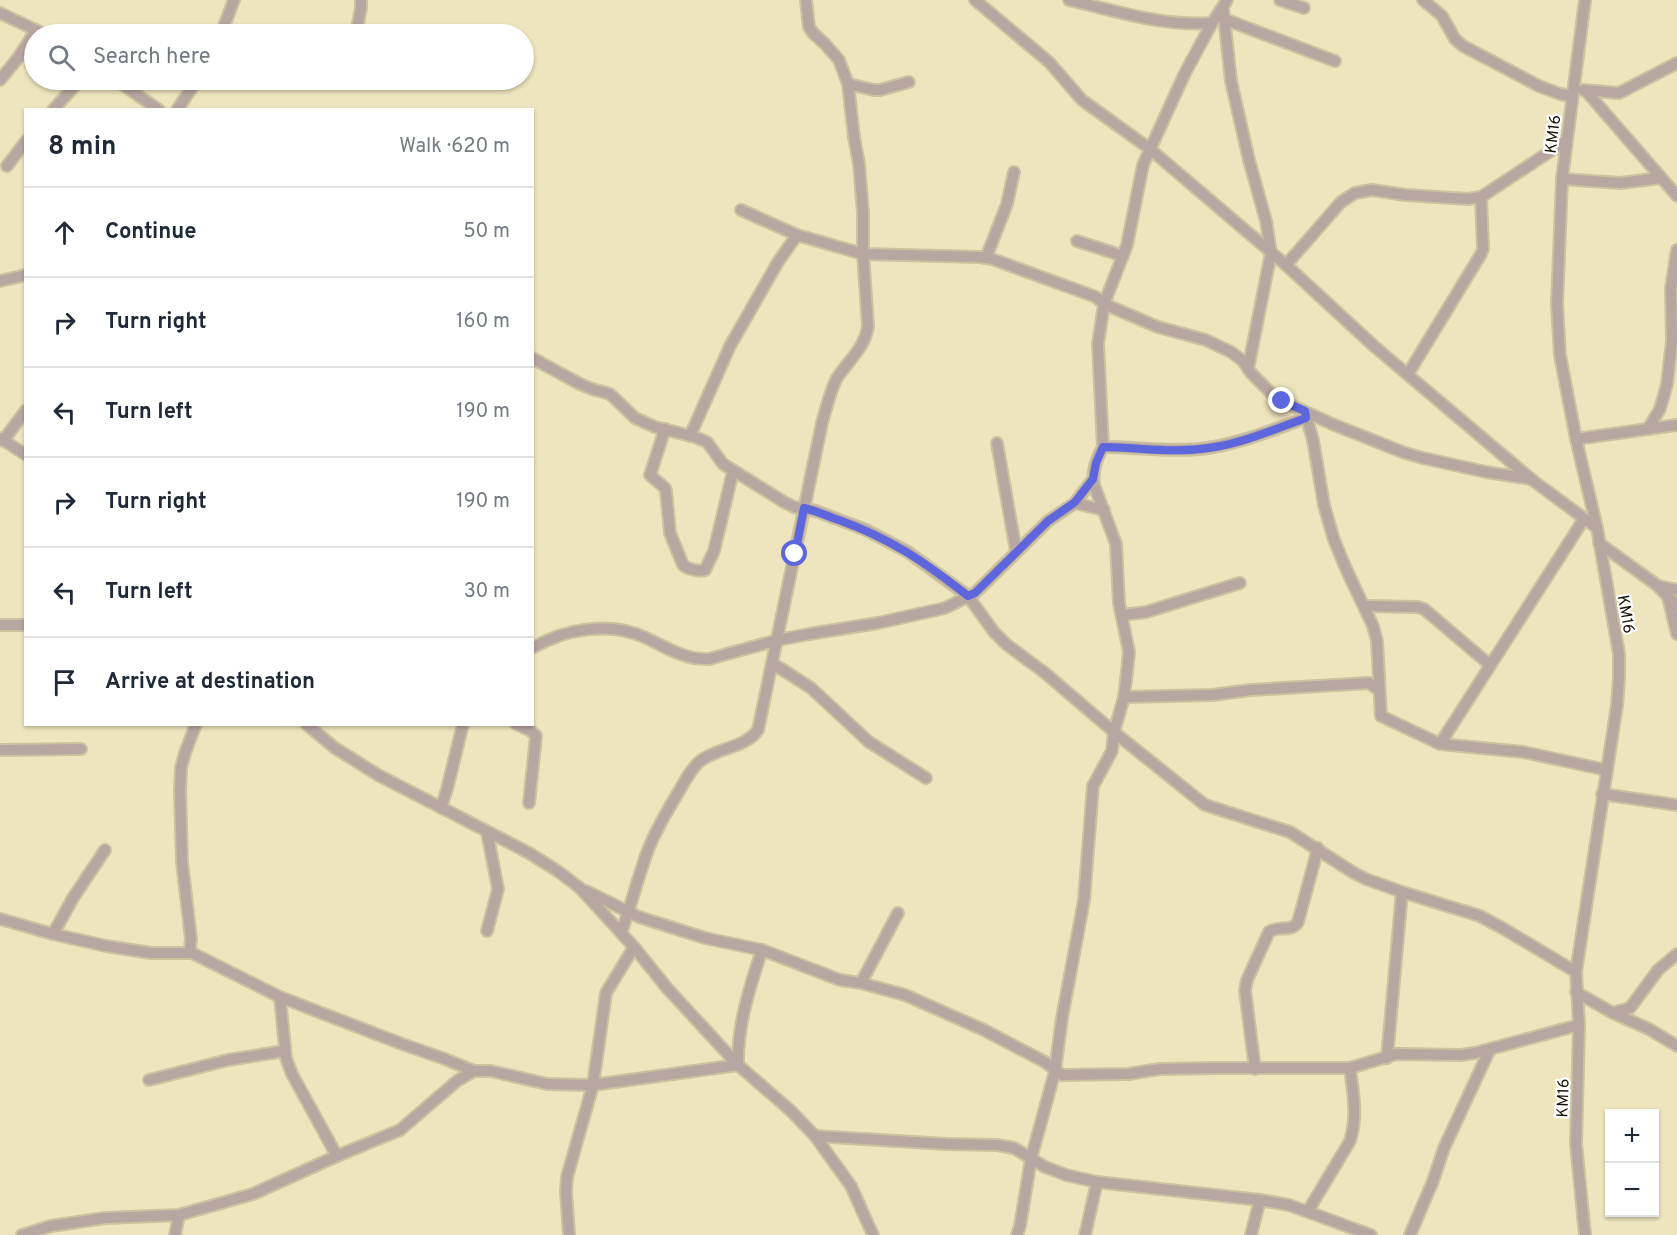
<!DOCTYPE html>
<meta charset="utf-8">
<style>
:root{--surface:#fff;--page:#f2f2f3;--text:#1f2937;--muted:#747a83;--line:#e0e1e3}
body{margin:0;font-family:Overpass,sans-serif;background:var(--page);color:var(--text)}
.controls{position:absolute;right:18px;bottom:18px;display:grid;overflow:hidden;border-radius:0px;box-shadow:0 2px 4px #0004}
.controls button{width:54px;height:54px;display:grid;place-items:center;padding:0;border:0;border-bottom:2px solid var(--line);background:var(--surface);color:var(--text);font:30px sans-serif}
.stop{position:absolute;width:18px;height:18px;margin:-14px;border:4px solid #5e66de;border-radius:50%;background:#fff}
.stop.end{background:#5e66de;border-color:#fff;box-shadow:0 2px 6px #0008}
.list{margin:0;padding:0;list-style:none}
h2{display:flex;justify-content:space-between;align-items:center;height:78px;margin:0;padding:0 24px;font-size:26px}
h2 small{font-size:20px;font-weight:400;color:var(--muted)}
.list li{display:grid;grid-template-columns:39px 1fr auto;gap:18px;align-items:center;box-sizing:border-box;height:90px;padding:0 24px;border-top:2px solid var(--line)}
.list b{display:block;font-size:22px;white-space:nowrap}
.list em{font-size:20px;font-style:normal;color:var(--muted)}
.icon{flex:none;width:33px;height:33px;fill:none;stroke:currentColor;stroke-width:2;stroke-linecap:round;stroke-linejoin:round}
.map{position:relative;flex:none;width:1677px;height:1235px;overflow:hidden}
.search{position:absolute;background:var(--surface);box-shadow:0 2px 4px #0004;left:24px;top:24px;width:510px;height:66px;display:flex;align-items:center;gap:15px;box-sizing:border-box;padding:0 21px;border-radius:33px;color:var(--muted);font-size:22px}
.panel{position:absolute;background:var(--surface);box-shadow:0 2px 4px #0004;left:24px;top:108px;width:510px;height:618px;border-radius:0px}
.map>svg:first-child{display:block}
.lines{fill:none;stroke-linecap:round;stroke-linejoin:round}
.minor-casing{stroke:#cbc3a0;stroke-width:14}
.minor{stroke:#b8a6a1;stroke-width:10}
.route{stroke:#5e66de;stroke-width:8}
.labels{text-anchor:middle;stroke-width:4.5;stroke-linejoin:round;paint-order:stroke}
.street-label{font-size:16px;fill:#151205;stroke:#fff}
</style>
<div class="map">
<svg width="1677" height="1235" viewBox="0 0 1677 1235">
<rect width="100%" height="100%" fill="#eee5be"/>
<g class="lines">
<defs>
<g id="minor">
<path d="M975,0l74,62 33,38 68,49 136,116 89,82 156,132 66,49"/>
<path d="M1069,0c47,11 95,27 143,23"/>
<path d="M1280,0l24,8"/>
<path d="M1423,0l19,16 13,23 8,7 76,40 21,8 11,2"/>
<path d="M1585,0l-23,179 -5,125 3,51 16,84 21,89 22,126v24l-2,27 -41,267 3,53 -3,119 9,91"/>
<path d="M1223,7l8,74 18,79 17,61 5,32 -23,116"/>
<path d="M0,13l44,21"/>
<path d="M1224,19l111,42"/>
<path d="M221,34l13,-34"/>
<path d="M356,34l5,-26v-8"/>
<path d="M0,80l18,-22 18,-28"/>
<path d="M116,80l43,30"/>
<path d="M848,84l26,6h6l29,-8"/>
<path d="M1583,90l36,3 58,-30"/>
<path d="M1586,91l91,105"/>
<path d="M53,110l27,-30"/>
<path d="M177,110l20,-30"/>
<path d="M7,166l19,-25"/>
<path d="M1562,179l58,4 41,-5"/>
<path d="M741,210l56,25 66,19 117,3 12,2 104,38 8,7 54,23 48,13 25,12 12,9 8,12 23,23 8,5 50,23 73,29 18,5 63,14 45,7"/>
<path d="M1077,241l46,15"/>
<path d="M986,258l21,-54 7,-32"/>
<path d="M1286,265l55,-63 14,-9 17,-3 34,5 62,4 13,-2 85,-56"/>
<path d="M0,281l26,-6"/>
<path d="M532,358l48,26 12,5 18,5 25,24 9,4 11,5 40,10 12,5 16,22 61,38 10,5 22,4 50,19 42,22 60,44 26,36 12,12 39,29 69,59 91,73 85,27 64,41 12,6 36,13 78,24 24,13 72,43"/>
<path d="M1408,374l73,-120 2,-5 -2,-52"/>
<path d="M1305,412l8,28 11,65 10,35 13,31 26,55 4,15 4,75 59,28 83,8 84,18"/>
<path d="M665,429l-15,46 15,13 1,3 4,42 13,32c5,4 16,7 22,5l9,-19 19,-80"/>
<path d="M1648,429l12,-20 7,-25 5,-43 -1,-53 6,-38"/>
<path d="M690,436l40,-90 48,-84 19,-27"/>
<path d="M0,438l26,17"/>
<path d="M1576,439l101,-14"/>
<path d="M3,441l23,-31"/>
<path d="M997,443l19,108"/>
<path d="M1103,447c32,0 65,5 97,2 37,-4 72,-19 106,-31"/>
<path d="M1075,503l29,7"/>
<path d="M1599,543l59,43 10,11 9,8"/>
<path d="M1658,586l19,4"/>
<path d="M1668,597l9,37"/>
<path d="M1364,606l54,1 6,2 66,56"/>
<path d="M1122,615l24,-3 94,-29"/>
<path d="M0,625h26"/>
<path d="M532,648c33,-19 77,-27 112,-11 22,10 40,23 65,22l69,-19 31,-6 69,-11 67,-15 30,-15 73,-72 27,-18 18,-24"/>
<path d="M772,663l39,25 58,54 57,36"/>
<path d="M1124,697l88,-2 39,-5 118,-7 10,7"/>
<path d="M306,724l29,24 43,27 151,78 30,19 21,16 54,59 33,41 71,77 53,46 24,25 131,8 51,1 17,3 31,19 21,8 31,7 163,18 29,5 82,30"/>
<path d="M516,724l15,7 5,5 -7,67"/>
<path d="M1440,744l144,-225"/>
<path d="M0,750l81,-1"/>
<path d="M1602,794l75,11"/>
<path d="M441,808l6,-19 16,-65"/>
<path d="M487,832l11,57 -11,42"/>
<path d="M586,891l53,26 66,21 57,12 78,30 21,3 44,12 79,35 61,32 17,13 66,-1 32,-5 56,-1h134l46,-14 65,1 14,-2 104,-28"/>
<path d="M0,919l53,15 53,12 45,7h41l88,44 122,47 43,15 29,12h17l56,13 46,1 145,-20"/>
<path d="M621,933c10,-27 17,-56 27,-83 8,-20 19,-39 30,-57 6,-10 12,-23 21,-31 18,-15 45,-13 59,-32l64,-307c4,-14 8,-32 15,-45 11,-17 28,-30 31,-52l-5,-72v-42l-4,-48 -5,-27 -6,-53 -9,-24 -14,-16 -12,-11 -4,-6 -3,-27"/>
<path d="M53,934l20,-36 32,-48"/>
<path d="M192,953l-2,-6 1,-8 -9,-77 -2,-71 1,-23 4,-15 11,-29"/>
<path d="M861,983l37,-70"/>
<path d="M1576,992l37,21 36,16 28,17"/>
<path d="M280,997l6,61 6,16 45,82"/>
<path d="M1613,1013l17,-5 28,-38 19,-16"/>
<path d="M1387,1058l15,-166"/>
<path d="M738,1065c-1,-39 12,-79 24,-115"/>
<path d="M1255,1069l-10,-79 2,-10 22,-48c9,-7 22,1 29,-10l20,-74"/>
<path d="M149,1080l79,-20 56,-9"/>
<path d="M815,1136l36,50 22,49"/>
<path d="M1308,1211l42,-70c8,-25 3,-48 0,-73"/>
<path d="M22,1235l29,-9 54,-8 74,-3 74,-21 84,-38 63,-26 57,-49 17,-10"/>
<path d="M175,1235l4,-20"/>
<path d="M569,1235l-3,-43 1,-15 26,-92 13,-92 28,-46"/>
<path d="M1017,1235l3,-9 11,-67 24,-88 7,-53 22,-118 9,-114 19,-35 2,-19 10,-35 3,-25 2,-20 -10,-49 -3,-59 -22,-59c-2,-14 2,-26 9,-38l-5,-103 6,-40 23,-59 16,-80 42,-92 27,-50 15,-23"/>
<path d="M1085,1235l12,-53"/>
<path d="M1251,1235l9,-35"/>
<path d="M1410,1235l23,-54 11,-33 46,-99"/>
</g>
</defs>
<use href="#minor" class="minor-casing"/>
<use href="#minor" class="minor"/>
</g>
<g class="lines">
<path class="route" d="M795,554l9,-46c13,3 23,8 35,12 52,19 86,42 129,76l7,-3 73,-72 27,-19 18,-23 3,-16 7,-16c32,0 65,6 97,2 37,-3 72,-19 106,-31l-1,-7 -23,-10"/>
</g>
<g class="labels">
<g class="street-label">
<text transform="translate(1552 134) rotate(-83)" y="6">KM16</text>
<text transform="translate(1627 614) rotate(80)" y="6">KM16</text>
<text transform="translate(1562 1098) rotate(-88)" y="6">KM16</text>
</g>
</g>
</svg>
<div class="controls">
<button>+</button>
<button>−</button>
</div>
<div class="stop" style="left:795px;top:554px"></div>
<div class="stop end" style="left:1282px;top:401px"></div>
<div class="search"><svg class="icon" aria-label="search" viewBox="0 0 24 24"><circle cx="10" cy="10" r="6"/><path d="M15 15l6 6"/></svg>Search here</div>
<section class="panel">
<h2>8 min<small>Walk · 620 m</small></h2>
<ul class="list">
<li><svg class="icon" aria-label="ahead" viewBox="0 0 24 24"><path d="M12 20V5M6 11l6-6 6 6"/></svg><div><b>Continue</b></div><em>50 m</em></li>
<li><svg class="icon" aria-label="right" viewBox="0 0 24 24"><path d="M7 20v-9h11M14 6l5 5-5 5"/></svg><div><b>Turn right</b></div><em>160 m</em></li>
<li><svg class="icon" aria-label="left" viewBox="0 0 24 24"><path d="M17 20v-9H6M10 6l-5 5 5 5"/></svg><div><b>Turn left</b></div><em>190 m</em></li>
<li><svg class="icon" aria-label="right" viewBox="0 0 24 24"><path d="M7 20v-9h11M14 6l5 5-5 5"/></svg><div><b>Turn right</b></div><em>190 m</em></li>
<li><svg class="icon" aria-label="left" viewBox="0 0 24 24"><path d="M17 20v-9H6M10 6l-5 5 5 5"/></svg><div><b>Turn left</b></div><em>30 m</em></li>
<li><svg class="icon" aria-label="arrive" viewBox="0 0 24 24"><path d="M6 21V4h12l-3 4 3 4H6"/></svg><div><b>Arrive at destination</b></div></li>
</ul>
</section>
</div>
